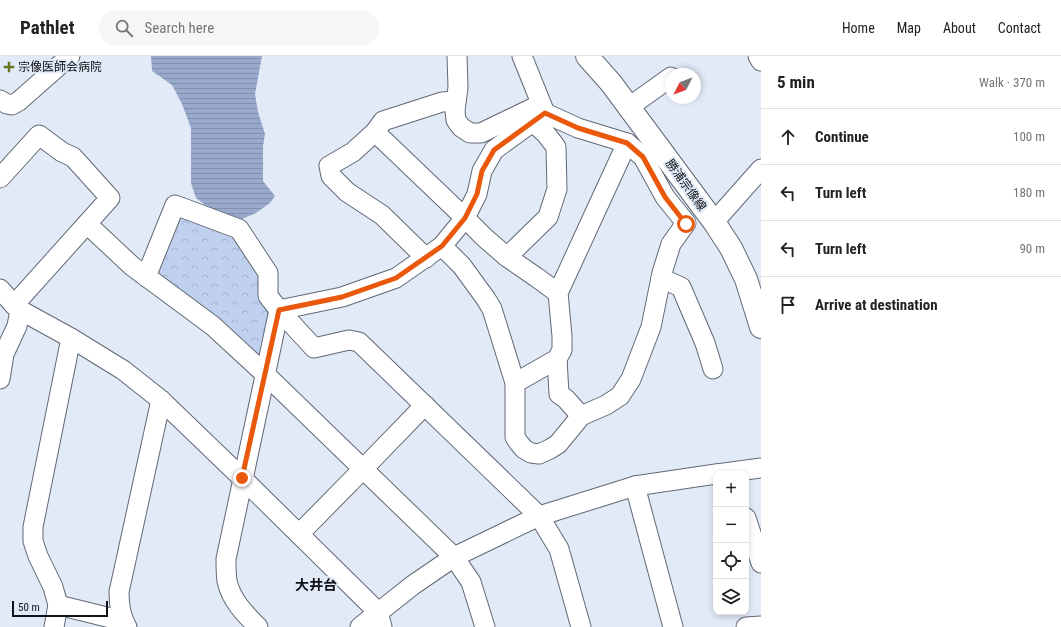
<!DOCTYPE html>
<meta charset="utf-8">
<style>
:root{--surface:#fff;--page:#f6f6f6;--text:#222;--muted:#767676;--line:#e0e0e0}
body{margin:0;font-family:"Roboto Condensed","Noto Sans JP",sans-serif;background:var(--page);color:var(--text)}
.controls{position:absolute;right:12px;bottom:12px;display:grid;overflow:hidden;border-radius:8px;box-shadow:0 2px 6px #0003}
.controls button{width:36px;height:36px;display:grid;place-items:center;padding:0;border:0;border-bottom:1px solid var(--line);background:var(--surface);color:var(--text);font:20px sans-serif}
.compass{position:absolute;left:665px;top:12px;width:36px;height:36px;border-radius:50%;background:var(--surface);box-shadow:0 2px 6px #0003;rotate:228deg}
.scale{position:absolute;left:12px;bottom:10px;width:96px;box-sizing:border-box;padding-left:4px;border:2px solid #0e1116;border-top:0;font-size:11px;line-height:14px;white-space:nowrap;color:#0e1116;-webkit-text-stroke:3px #e2eaf8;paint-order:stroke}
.stop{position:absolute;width:12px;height:12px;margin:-9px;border:3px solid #ea580c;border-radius:50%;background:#fff}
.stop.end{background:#ea580c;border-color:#fff;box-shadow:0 1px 4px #0008}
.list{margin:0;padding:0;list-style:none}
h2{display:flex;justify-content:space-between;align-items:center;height:52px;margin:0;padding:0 16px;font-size:17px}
h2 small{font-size:13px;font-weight:400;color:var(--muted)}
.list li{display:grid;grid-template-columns:26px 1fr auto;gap:12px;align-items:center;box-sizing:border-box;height:56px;padding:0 16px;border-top:1px solid var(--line)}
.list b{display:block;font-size:15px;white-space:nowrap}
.list em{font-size:13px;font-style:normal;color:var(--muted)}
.icon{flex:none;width:22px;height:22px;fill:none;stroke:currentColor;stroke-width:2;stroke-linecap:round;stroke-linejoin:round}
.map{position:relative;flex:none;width:761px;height:571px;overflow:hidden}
header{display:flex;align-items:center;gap:24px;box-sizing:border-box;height:56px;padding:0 20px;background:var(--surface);border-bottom:1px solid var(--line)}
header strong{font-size:19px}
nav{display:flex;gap:22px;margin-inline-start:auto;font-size:14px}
.search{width:280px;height:36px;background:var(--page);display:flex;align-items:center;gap:10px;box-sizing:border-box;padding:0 14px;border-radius:22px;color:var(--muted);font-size:15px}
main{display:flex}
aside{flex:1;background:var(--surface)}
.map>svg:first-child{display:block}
.park{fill:url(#park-crowns)}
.water{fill:url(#water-rules)}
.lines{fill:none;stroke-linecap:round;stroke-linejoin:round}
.minor-casing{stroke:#616875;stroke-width:21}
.major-casing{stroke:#616875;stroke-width:24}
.minor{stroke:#fff;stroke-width:19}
.major{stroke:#fff;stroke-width:22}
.route{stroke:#ea580c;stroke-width:5}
.poi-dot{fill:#687521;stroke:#e2eaf8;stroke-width:1.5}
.labels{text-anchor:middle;stroke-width:4;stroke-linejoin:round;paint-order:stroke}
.poi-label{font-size:12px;fill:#0e1116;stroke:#e2eaf8;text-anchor:start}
.street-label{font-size:12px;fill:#0e1116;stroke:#e2eaf8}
.quarter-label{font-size:14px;font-weight:bold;fill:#0e1116;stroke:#e2eaf8}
</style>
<header>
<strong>Pathlet</strong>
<div class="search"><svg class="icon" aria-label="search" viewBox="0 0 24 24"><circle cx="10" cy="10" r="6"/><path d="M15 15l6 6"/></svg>Search here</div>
<nav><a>Home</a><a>Map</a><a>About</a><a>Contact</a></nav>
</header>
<main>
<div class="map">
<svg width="761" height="571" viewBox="0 0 761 571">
<defs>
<pattern id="park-crowns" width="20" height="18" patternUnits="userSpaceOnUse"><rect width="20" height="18" fill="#c0d0ef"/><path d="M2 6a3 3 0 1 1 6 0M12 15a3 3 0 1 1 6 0" fill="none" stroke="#a4b2cc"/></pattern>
<pattern id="water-rules" width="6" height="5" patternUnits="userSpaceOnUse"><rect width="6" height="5" fill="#98a9cb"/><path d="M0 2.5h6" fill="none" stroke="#8290ae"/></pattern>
</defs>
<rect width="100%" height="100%" fill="#e2eaf8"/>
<path class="park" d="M178,157l57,21 28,40 9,32 -10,51 -5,1 -37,-34 -67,-55z"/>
<path class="water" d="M151,0h111l-7,38 3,18 7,22 -2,12v35l12,15 -5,7 -14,10 -14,6 -29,-8 -17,-13 -5,-15v-55l-9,-24 -10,-19 -20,-14z"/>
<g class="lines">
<defs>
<g id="minor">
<path d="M457,0l1,31 -3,24 1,9 5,7 9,6h11l60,-29"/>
<path d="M758,0l3,5"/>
<path d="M0,44l7,4 5,1 7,-4 51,-45"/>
<path d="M629,51l42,-30"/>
<path d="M375,76l90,86 20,20 22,19 29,20 22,16"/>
<path d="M0,122l39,-43 23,17 11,5 37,41 -96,107"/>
<path d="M714,166l47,-53"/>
<path d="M87,168l45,42 81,60 52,48 189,183 17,25 14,45"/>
<path d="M442,190l20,20 24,33 6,10 23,74v54l4,6 5,6 7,4 8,1 11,-5 8,-5 23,-28 25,-11 14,-9 11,-17 20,-52 11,-54 9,-29 15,-21 -21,-26 -22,-40 -16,-14"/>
<path d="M507,201l41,-40 9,-28 -1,-42 -10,-13 -13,-12"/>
<path d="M426,202l-44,-43 -35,-23 -16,-16 -2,-10 24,-14 22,-20 8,-11 59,-19 13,-1"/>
<path d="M146,221l29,-72 64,24 29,44v23l11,14 35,38 35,-8 10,2 180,174 20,33 22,78"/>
<path d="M661,222l20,9 24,56 8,26"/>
<path d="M0,233l14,16 6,5 51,28 52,32 38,30 81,78 136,134 4,15"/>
<path d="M279,254l63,-13 54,-19 46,-32 23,-28 12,-24 5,-23 12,-21 51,-37"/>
<path d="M557,303l2,35 7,5 15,17"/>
<path d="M0,323l4,-25 13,-28 3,-16"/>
<path d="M515,327l42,-24 5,-9v-14l-4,-43 69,-150 -49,-15 -33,-15 -23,-57"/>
<path d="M717,418l44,-6"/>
<path d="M635,430l38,141"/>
<path d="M746,462l15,45"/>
<path d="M299,478l64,-65 62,-64"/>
<path d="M58,549l65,16"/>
<path d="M54,571l4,-22 -5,-18 -15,-31 -5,-15v-14l38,-189"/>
<path d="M127,571c-7,-11 -8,-23 -8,-35l42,-192"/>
<path d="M258,571c-13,-13 -27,-27 -31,-46 -1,-7 -1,-15 -1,-22l53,-249"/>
<path d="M360,571l53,-42 41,-28 85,-41 96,-30 81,-12"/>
<path d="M746,571l15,-1"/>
</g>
<path id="major" d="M587,0l24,27 103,139 17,26 15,31 15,48"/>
</defs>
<use href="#minor" class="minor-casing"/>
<use href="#major" class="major-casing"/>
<use href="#minor" class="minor"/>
<use href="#major" class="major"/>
</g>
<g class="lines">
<path class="route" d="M242,422l37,-168 63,-13 54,-19 46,-32 23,-28 12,-24 5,-23 12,-21 51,-37 33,15 49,15 16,14 22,40 21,27"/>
</g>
<path class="poi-dot" d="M7 5h4v4h4v4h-4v4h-4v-4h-4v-4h4z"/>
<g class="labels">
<g class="poi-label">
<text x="18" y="15">宗像医師会病院</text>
</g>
<g class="street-label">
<text transform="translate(686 129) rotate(54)" y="4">勝浦宗像線</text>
</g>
<g class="quarter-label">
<text x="316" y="534">大井台</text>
</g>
</g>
</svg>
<div class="controls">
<button>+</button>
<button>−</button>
<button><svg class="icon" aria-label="locate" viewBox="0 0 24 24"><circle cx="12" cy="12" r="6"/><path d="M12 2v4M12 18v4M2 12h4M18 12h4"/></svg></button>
<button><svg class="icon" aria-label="layers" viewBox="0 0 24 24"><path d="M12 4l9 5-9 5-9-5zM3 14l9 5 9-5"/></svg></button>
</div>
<svg class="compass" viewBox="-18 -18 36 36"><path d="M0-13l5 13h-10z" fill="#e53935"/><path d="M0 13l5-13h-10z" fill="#767676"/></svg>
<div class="scale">50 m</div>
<div class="stop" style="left:686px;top:168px"></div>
<div class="stop end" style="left:242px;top:422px"></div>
</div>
<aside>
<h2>5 min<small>Walk · 370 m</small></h2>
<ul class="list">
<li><svg class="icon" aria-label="ahead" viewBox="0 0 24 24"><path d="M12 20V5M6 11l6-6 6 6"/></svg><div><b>Continue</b></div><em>100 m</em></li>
<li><svg class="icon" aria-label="left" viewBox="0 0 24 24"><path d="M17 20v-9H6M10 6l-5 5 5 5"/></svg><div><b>Turn left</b></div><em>180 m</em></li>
<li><svg class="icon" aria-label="left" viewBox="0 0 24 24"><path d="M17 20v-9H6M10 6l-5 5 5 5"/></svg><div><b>Turn left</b></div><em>90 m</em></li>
<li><svg class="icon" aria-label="arrive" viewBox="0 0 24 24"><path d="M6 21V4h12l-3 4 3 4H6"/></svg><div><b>Arrive at destination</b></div></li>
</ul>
</aside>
</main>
